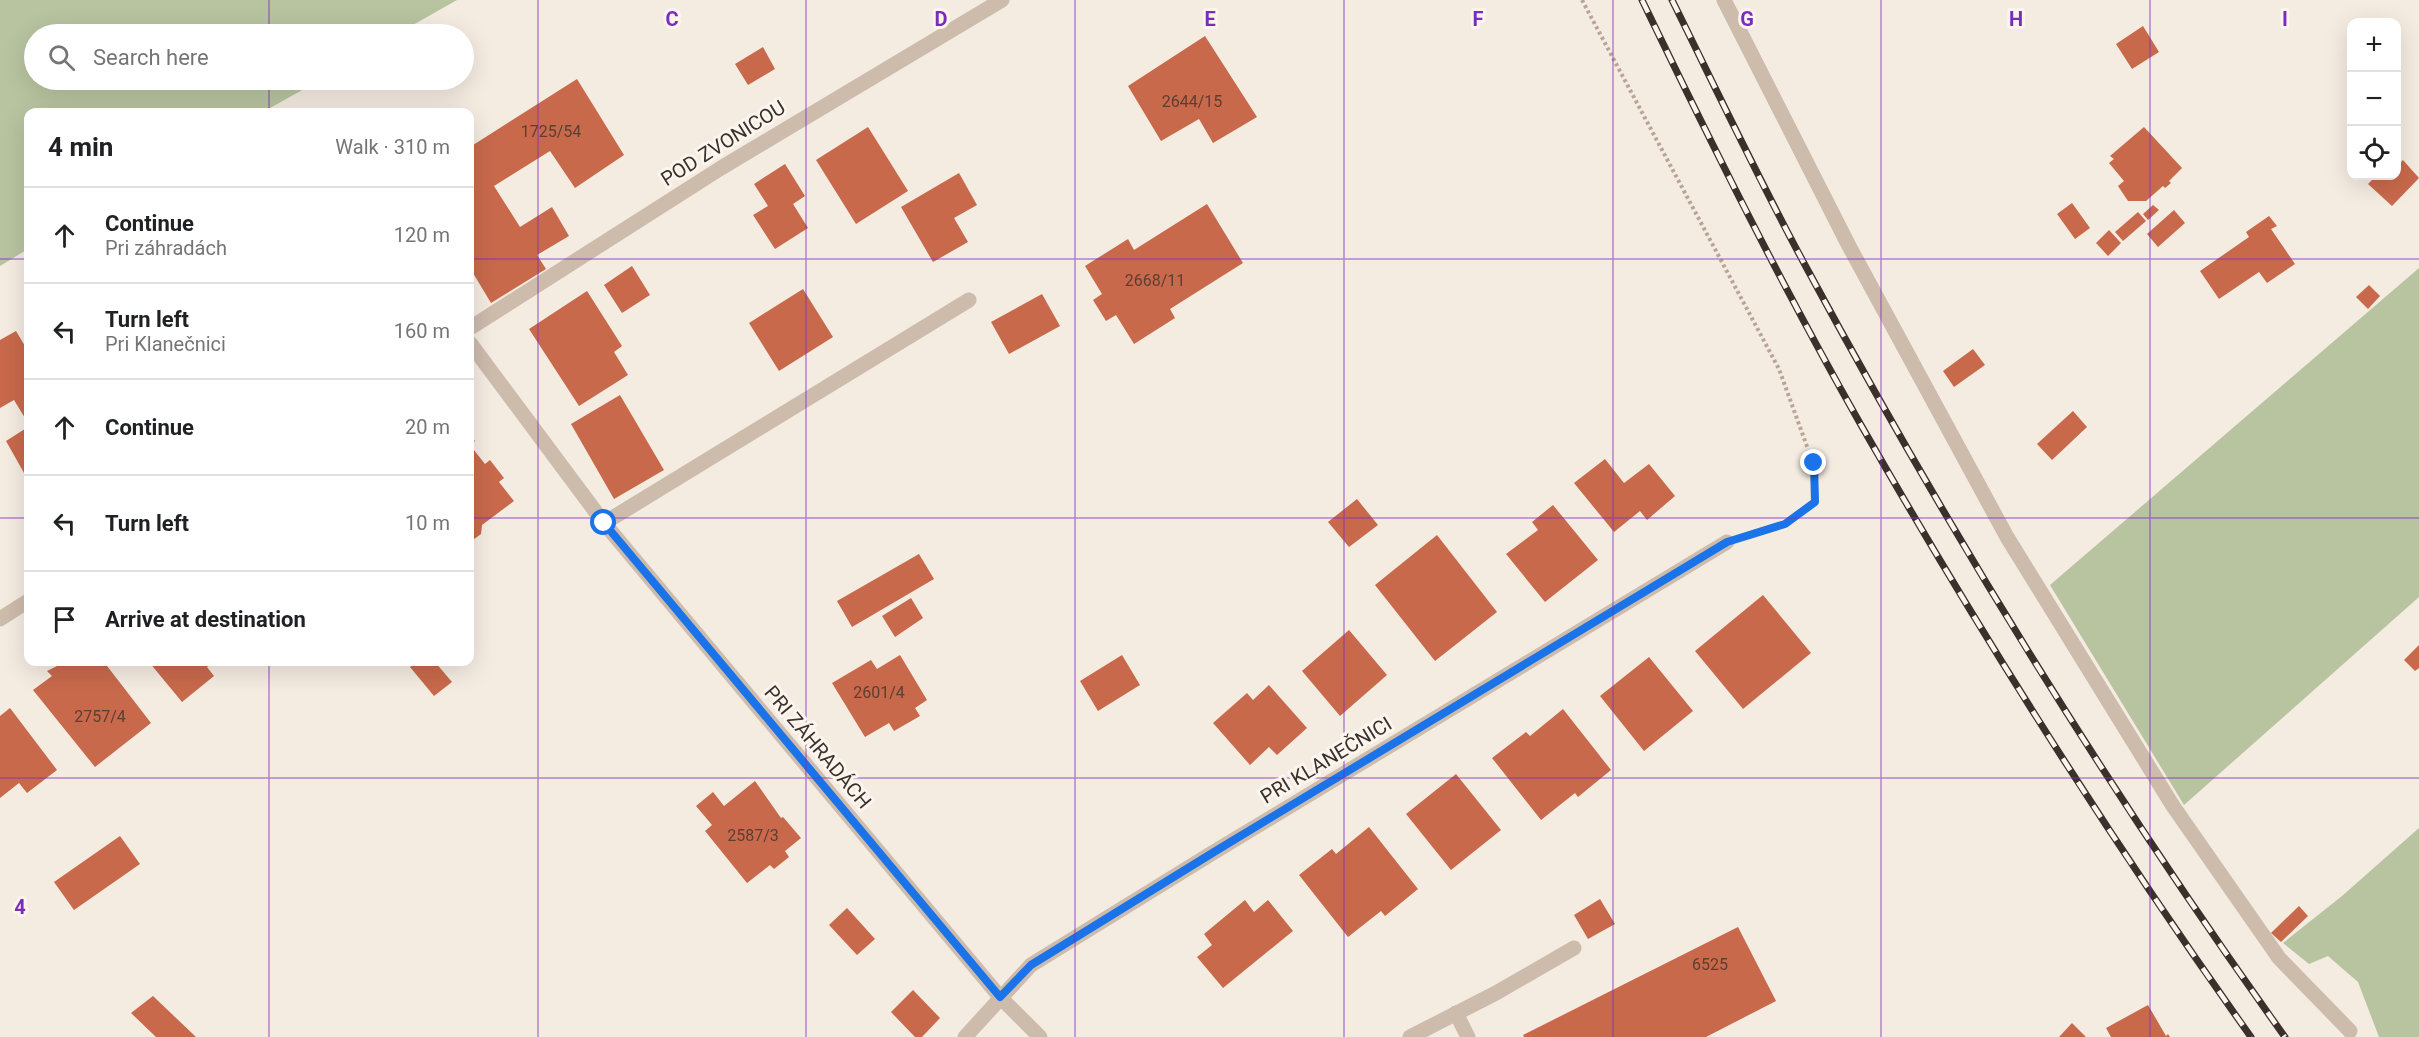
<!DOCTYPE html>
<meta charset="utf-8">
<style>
:root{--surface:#fff;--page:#f6f6f6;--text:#202124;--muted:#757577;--line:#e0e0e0}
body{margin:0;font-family:Roboto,sans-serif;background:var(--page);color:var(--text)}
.controls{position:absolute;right:18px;top:18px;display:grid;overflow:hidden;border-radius:12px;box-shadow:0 6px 24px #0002}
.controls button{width:54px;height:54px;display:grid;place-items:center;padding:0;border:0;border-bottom:2px solid var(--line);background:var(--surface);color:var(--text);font:30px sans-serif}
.stop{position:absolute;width:18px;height:18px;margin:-14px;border:4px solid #1a73e8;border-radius:50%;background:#fff}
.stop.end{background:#1a73e8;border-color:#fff;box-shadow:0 2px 6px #0008}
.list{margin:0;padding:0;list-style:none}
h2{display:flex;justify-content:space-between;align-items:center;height:78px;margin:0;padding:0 24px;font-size:26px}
h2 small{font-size:20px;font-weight:400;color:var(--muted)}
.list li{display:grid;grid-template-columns:39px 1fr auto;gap:18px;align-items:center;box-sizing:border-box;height:96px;padding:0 24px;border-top:2px solid var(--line)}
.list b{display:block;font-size:22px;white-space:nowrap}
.list p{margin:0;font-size:20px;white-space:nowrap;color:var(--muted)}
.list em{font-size:20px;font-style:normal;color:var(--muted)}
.icon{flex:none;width:33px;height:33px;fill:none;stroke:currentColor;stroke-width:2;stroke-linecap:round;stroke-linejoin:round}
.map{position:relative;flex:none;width:2419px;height:1037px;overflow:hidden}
.search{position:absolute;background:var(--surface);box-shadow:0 6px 24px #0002;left:24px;top:24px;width:450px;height:66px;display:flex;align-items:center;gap:15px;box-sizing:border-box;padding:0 21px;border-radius:33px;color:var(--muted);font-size:22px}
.panel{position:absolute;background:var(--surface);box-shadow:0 6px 24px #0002;left:24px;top:108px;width:450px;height:558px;border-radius:12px}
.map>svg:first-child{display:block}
.green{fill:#b8c4a0}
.building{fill:#c8694b}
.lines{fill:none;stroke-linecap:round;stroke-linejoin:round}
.path{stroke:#b9a596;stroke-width:4;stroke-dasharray:3 3;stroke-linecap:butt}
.service{stroke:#cdbbac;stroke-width:15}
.minor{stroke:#cdbbac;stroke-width:15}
.rail-casing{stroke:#3b302b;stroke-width:7}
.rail{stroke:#fbf5ee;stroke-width:4.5;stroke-dasharray:14;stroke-linecap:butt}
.route{stroke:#1a73e8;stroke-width:8}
.grid{fill:none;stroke:#7b2cbf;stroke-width:1.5;stroke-opacity:0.55}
.labels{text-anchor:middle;stroke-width:6;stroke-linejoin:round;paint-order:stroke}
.number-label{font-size:16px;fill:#5e3e33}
.street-label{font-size:20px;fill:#3b302b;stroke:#fbf5ee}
.grid-label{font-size:20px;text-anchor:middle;font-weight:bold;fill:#7b2cbf;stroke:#fbf5ee;stroke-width:6;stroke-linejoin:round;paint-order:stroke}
</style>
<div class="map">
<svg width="2419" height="1037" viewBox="0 0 2419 1037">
<rect width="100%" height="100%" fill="#f4ebe1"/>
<g class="green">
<path d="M0,0h457l-60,34h-363v46h286l-57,32h-235v137l-28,17z"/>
<path d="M2419,268v329l-235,208 -134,-220z"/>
<path d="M2419,828v209h-40l-21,-55 -30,-26 -19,8 -26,-21 59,-47z"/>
</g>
<g class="building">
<path d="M2143,26l16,26 -27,17 -16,-25z"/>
<path d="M1205,36l52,81 -44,26 -14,-24 -38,22 -33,-55z"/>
<path d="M763,47l12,22 -27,16 -13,-21z"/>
<path d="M577,79l47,76 -49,33 -25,-37 -56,35 26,41 32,-20 17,29 -32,19 9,14 -55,34 -21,-35v-121z"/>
<path d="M868,127l40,64 -52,33 -40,-64z"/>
<path d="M2144,127l38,41 -13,13 2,2 -6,5 -2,-2 -17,15h-18l-10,-15 6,-5 -15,-18 5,-4 -4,-3z"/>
<path d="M2403,160l16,18 -27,28 -24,-22 8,-8h20v-9z"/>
<path d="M785,164l20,32 -12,8 15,24 -33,21 -22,-34 15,-9 -14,-22z"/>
<path d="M959,173l18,32 -23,13 14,24 -35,20 -32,-55z"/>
<path d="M2072,203l18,25 -15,11 -18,-25z"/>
<path d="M1207,204l36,59 -73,46 5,9 -41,26 -18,-29 -10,6 -13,-21 9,-6 -17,-28 43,-27 6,11z"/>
<path d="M2153,205l6,5 -11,10 -5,-6z"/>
<path d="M2174,210l11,13 -27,24 -11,-13z"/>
<path d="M2138,212l8,9 -23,20 -8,-9z"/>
<path d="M2269,216l8,10 -6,3 24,35 -28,19 -8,-11 -40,27 -19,-28 49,-34 -3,-5z"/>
<path d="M2109,230l12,13 -13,13 -12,-13z"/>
<path d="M632,266l18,29 -28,18 -18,-28z"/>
<path d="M2369,285l11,11 -12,13 -12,-12z"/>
<path d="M803,289l30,48 -54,34 -30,-48z"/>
<path d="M587,291l35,55 -8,6 14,23 -49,31 -50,-77z"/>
<path d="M1042,294l18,32 -51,28 -18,-32z"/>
<path d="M16,331l12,20v72l-14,-23 -14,8v-68z"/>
<path d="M1973,349l12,16 -31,22 -11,-16z"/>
<path d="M620,395l44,75 -50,29 -43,-75z"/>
<path d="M2073,411l14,16 -35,33 -15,-16z"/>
<path d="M28,427v43l-4,3 -18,-32z"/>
<path d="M470,435l5,6 -5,4 15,19 5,-4 14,18 -5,4 15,19 -32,24 -1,9 -8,6 -3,-1z"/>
<path d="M1605,459l19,24 25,-19 26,32 -28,24 -7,-9 -26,21 -40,-49z"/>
<path d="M1357,499l21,26 -29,22 -21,-25z"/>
<path d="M1553,505l45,55 -53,42 -39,-48 32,-24 -6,-8z"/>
<path d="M1437,535l60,77 -62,49 -60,-76z"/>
<path d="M919,554l15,25 -82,48 -15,-26z"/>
<path d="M1763,595l48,58 -68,56 -48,-58z"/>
<path d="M911,598l12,20 -28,19 -13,-21z"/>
<path d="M1349,630l38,45 -47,41 -38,-45z"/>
<path d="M2419,645v23l-4,3 -11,-11z"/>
<path d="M900,655l27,45 -12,8 5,8 -26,15 -5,-8 -24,14 -33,-54 39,-23 6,9z"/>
<path d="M1122,655l18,30 -42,26 -18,-30z"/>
<path d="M1649,657l44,54 -49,40 -44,-55z"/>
<path d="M65,662h39l47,61 -56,44 -62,-77 19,-14 -5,-5z"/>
<path d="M149,662h66l-8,5 7,9 -32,26z"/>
<path d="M417,662h18l17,20 -18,14 -24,-29z"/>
<path d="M1269,685l38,43 -30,27 -8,-8 -19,18 -37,-42 34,-30 6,7z"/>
<path d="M10,708l47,62 -30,23 -8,-10 -19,15v-82z"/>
<path d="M1563,709l48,61 -33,27 -3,-4 -34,27 -49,-62 34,-26 4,4z"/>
<path d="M1456,774l45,56 -50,40 -45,-56z"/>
<path d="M755,781l26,37 2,-1 18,21 -16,13 4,6 -15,12 -4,-4 -23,18 -42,-52 7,-6 -16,-19 17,-14 11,14z"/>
<path d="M1369,827l49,62 -33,27 -4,-5 -33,26 -49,-62 33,-26 4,5z"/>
<path d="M120,836l20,28 -66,46 -20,-28z"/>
<path d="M1600,899l15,25 -27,15 -14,-24z"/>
<path d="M1245,900l9,12 14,-12 25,31 -70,57 -26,-31 15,-12 -8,-11z"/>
<path d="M2299,906l9,10 -27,26 -10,-9z"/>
<path d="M847,908l28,31 -18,16 -28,-30z"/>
<path d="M1738,927l38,74 -70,36h-182l-1,-2z"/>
<path d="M913,990l27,28 -18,19h-7l-24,-25z"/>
<path d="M153,996l43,41h-40l-25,-24z"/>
<path d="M2148,1005l18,31 2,-2 2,3h-59l-5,-9z"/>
<path d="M2072,1023l14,14h-27z"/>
</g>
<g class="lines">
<path class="path" d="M1582,0l197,369 34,94 2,39 -31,22 -32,10"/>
<g class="service">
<path d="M1724,0l125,246 158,291 166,269 106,152 71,73"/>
<path d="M1000,997l40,40"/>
<path d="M1456,1013l12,24"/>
<path d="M1410,1037l86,-44 78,-45"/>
</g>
<g class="minor">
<path d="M470,328l251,-160 281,-168"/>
<path d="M470,343l134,180 396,474"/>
<path d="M604,523l365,-223"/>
<path d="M0,619l28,-18"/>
<path d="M965,1037l66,-72 183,-113 513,-310"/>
</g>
<defs>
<g id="rail">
<path d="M1642,0c69,143 140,286 219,425 120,210 249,414 390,612"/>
<path d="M1672,0c44,89 86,178 133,265 144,267 303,525 480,772"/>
</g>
</defs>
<use href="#rail" class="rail-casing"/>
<use href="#rail" class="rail"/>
</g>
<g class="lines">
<path class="route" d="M604,523l396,474 31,-32 183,-113 513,-310 58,-18 30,-22 -1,-39"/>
</g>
<path class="grid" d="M269,0v34M538,0v1037M806,0v1037M1075,0v1037M1344,0v1037M1613,0v1037M1881,0v1037M2150,0v1037M269,80v32M0,259h28M470,259h1949M0,518h28M470,518h1949M269,662v375M0,778h2419"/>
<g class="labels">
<g class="number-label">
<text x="1192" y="107">2644/15</text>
<text x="551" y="137">1725/54</text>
<text x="1155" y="286">2668/11</text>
<text x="879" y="698">2601/4</text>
<text x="100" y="722">2757/4</text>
<text x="753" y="841">2587/3</text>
<text x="1710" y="970">6525</text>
</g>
<g class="street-label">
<text transform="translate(723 143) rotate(-32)" y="7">POD ZVONICOU</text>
<text transform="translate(818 747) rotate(50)" y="7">PRI ZÁHRADÁCH</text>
<text transform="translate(1326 760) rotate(-31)" y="7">PRI KLANEČNICI</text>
</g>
</g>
<g class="grid-label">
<text x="672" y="26">C</text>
<text x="941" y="26">D</text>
<text x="1210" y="26">E</text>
<text x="1478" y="26">F</text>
<text x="1747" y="26">G</text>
<text x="2016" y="26">H</text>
<text x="2285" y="26">I</text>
<text x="20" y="914">4</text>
</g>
</svg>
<div class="controls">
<button>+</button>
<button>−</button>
<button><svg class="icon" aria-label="locate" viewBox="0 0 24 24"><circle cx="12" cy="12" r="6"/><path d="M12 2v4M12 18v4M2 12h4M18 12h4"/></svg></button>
</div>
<div class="stop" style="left:604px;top:523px"></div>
<div class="stop end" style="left:1814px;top:463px"></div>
<div class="search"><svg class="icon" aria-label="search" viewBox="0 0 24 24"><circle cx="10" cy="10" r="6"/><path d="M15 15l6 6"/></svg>Search here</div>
<section class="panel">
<h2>4 min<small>Walk · 310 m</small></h2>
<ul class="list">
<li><svg class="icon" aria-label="ahead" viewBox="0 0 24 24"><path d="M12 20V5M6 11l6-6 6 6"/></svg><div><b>Continue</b><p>Pri záhradách</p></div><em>120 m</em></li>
<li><svg class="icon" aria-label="left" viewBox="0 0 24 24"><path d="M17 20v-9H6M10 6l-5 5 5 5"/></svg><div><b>Turn left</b><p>Pri Klanečnici</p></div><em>160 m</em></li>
<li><svg class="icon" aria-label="ahead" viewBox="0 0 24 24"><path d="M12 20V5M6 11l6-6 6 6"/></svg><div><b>Continue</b></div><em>20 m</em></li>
<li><svg class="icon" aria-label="left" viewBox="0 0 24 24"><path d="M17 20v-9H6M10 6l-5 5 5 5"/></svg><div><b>Turn left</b></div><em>10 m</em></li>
<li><svg class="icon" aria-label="arrive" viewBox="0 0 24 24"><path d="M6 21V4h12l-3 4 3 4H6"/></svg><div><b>Arrive at destination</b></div></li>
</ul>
</section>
</div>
